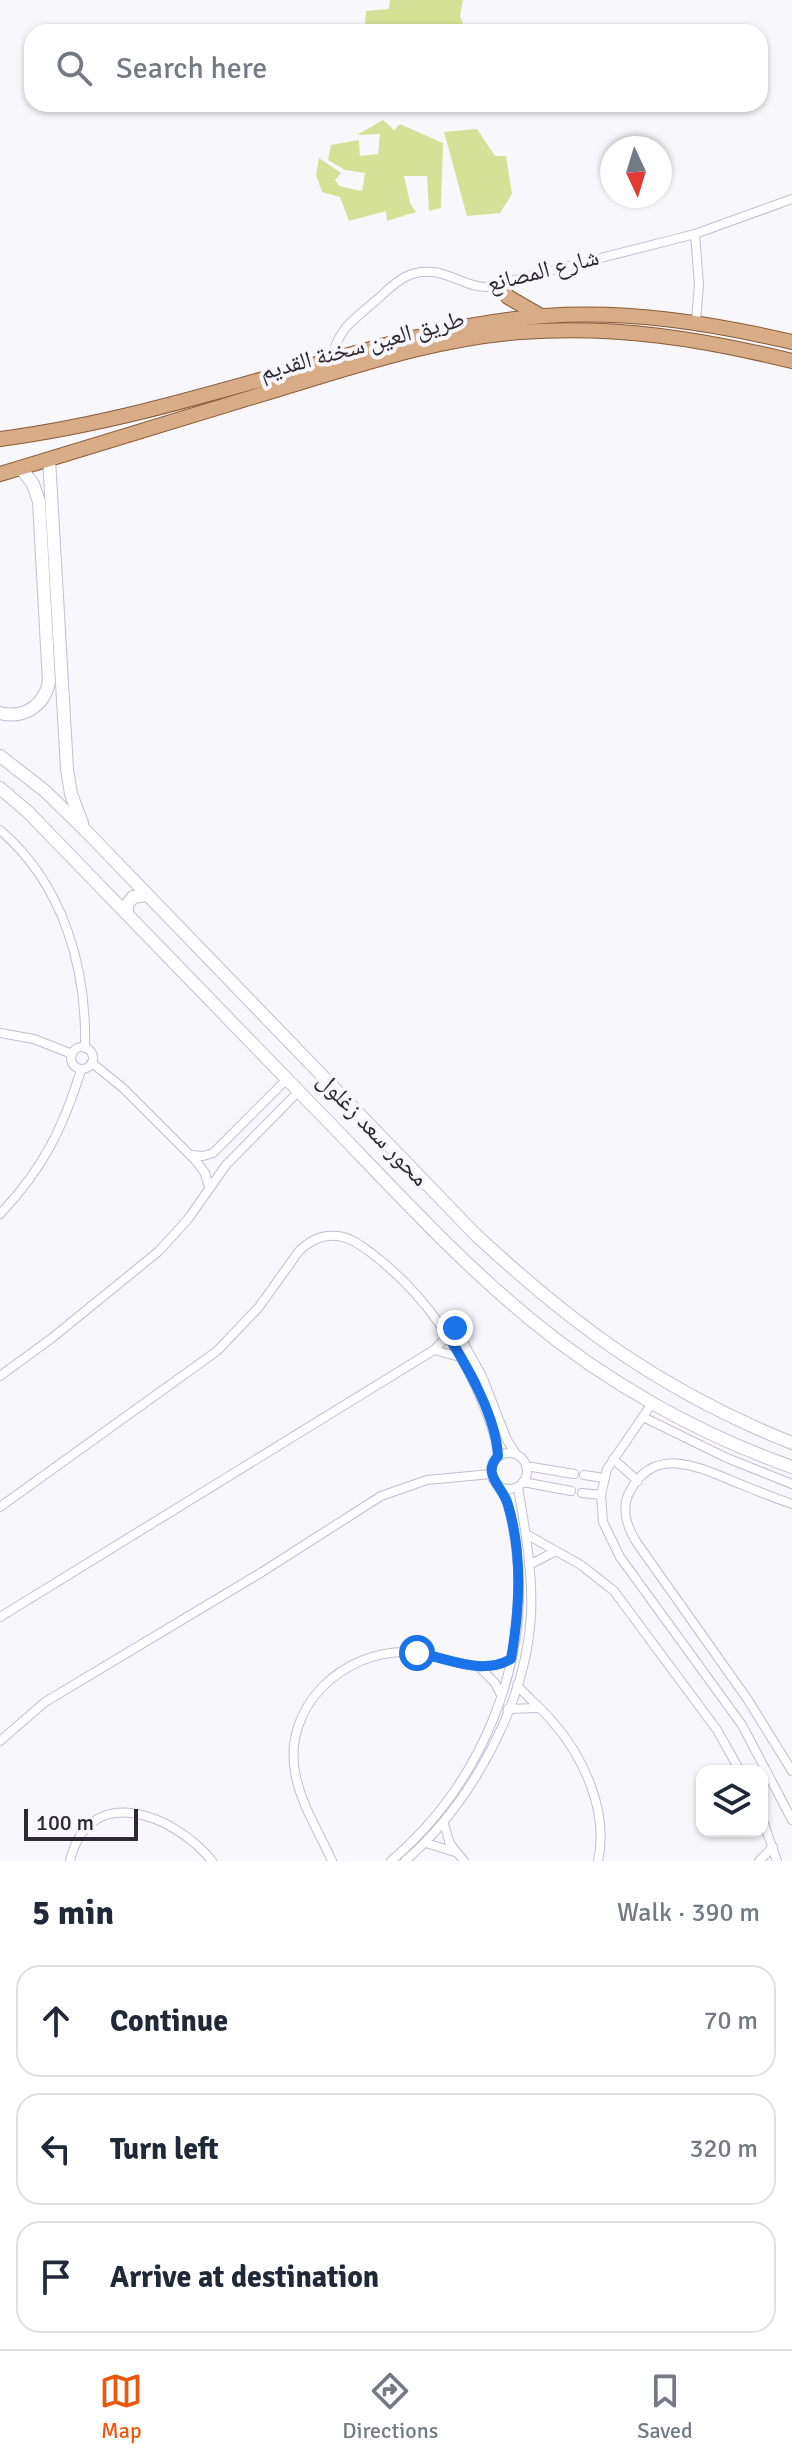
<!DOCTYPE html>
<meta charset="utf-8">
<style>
:root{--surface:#fff;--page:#f6f6f7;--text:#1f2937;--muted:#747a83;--line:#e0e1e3;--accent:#ea580c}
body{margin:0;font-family:Signika,"Noto Naskh Arabic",sans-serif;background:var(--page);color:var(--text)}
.controls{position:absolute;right:24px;bottom:24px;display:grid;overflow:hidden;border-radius:16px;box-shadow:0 2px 6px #0004}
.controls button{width:72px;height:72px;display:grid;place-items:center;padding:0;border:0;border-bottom:2px solid var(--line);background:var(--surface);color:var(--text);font:40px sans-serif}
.compass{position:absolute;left:600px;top:136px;width:72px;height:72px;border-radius:50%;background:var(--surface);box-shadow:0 2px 6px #0004;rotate:176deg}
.scale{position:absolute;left:24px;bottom:20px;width:114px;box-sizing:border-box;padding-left:8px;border:4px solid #2c2932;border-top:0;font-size:22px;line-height:28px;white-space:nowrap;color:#2c2932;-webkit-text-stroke:6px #f8f7fb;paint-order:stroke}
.stop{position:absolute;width:24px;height:24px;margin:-18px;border:6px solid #1a73e8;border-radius:50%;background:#fff}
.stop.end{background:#1a73e8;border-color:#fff;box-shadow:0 2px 8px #0008}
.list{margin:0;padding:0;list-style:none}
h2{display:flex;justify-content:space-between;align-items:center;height:104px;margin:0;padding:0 32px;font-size:34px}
h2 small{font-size:26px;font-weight:400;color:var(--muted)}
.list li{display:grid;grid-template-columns:52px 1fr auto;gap:24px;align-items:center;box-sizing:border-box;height:112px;margin:0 16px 16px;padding:0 16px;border:2px solid var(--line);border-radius:24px}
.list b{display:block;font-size:30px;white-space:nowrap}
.list em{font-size:26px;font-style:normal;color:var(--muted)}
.icon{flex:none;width:44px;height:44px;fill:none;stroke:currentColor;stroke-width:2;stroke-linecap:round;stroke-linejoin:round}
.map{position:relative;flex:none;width:792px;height:1861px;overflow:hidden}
.search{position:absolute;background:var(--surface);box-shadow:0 2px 6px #0004;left:24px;right:24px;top:24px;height:88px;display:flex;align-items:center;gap:20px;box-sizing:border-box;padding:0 28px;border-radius:24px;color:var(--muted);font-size:30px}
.sheet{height:488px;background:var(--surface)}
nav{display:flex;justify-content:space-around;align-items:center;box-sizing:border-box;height:112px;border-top:2px solid var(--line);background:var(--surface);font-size:22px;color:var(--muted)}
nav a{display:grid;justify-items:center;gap:4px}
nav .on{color:var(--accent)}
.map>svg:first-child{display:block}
.green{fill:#d6e198}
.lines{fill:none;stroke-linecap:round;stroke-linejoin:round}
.street-casing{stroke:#c5bdd4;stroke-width:10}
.secondary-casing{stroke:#c5bdd4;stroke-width:14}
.primary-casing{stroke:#8a5a34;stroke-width:16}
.street{stroke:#fff;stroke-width:8}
.secondary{stroke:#fff;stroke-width:12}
.primary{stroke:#d7ac86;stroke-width:14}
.route{stroke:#1a73e8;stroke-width:10}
.labels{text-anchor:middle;stroke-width:8;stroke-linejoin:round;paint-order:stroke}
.street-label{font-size:24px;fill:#2c2932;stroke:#f8f7fb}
</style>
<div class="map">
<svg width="792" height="1861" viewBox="0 0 792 1861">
<rect width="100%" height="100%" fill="#f8f7fb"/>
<g class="green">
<path d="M390,0h73l-3,16 4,10 -6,6h-88l-5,-4 1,-17 23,-2z"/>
<path d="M383,120l11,10 6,-6 43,19 -2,65 -12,3 -2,-35h-23l6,27 6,9 -29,9 -1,-10 -37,10 -9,-24 -18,-5 -6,-17 3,-17 22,15 -6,7 4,6 23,5 3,-18 -20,-3 -17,-10 3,-15 28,-5 1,16 18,-2 2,-20 -23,1z"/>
<path d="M477,129l18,27h11l6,38 -12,19 -33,3 -23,-84z"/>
</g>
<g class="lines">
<defs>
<g id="street">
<path d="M695,234l4,51 -3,36"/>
<path d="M330,360c12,-35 19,-36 44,-58 19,-16 31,-33 59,-30 19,2 34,15 54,15l208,-53 97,-35"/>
<path d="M0,830c63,54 87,137 85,218"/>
<path d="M0,1033l34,6 38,15"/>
<circle cx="82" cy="1058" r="11"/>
<path d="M92,1063l31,25 73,73 9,12 4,15"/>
<path d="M191,1155l12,1 10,-3 74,-74"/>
<path d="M0,1214c43,-45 63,-86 81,-144"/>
<path d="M434,1350l26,7"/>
<path d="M0,1376l52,-38 107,-87 29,-32 38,-54 73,-74"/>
<path d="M653,1402l-46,67 -6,26 2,27 17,35 122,168 50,95"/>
<path d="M643,1417l84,41 65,26"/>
<circle cx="509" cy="1471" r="18"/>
<path d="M613,1459l25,22"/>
<path d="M526,1466l48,8"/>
<path d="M584,1475l20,3"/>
<path d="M523,1482l48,9"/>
<path d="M582,1493l19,2"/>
<path d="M792,1504c-17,-6 -35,-13 -52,-20 -37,-15 -84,-41 -110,7 -10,18 -3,36 7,52l111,157 44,71"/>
<path d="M0,1507l217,-156 42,-44 40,-56c10,-10 23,-17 38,-15 13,1 23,9 33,16 52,39 92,96 115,157 6,16 12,31 13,47"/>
<path d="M526,1534l55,31 33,26 103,139 23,41"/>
<path d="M529,1565l27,-14"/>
<path d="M0,1617l434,-267 21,-22 27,48 25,64 9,14"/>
<path d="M480,1668l15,15 6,12"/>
<path d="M517,1685c11,13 24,23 35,36 32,36 57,92 46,140"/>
<path d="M508,1709l29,-1"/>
<path d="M0,1741l45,-39 217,-130 119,-76 46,-16 64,-6"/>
<path d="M762,1818l15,43"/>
<path d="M444,1824l6,20 14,17"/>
<path d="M426,1843l29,9"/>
<path d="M70,1861c19,-81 105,-46 142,0"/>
<path d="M332,1861c-12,-27 -30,-55 -36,-84 -16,-70 48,-128 114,-125 35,2 68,26 101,7"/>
<path d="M391,1861c89,-76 141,-196 125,-314 -3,-20 -6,-40 -14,-59"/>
<path d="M405,1861c66,-57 121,-157 126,-246 2,-43 -6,-86 -13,-128"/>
<path d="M759,1861l14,-14"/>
</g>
<g id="secondary">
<path d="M49,459l18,310 4,25 11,29"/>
<path d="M0,713c24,6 44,-7 49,-31l-10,-180 -6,-18 -13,-17"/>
<path d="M0,756l45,35 40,39 390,404c100,93 189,158 317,209"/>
<path d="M0,788l28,24c94,97 188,194 282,291 72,73 141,151 220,216 76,63 168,115 262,148"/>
<path d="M127,914v-9l6,-8 14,-2"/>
</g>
<g id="primary">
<path d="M499,284l9,13 33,19"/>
<path d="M0,439c107,-14 210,-45 313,-74 76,-22 153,-43 232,-49 84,-6 165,7 247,26"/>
<path d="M0,474c93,-29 186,-57 279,-85 80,-24 159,-51 242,-57 94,-7 181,7 271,29"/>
</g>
</defs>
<use href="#street" class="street-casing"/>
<use href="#secondary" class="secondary-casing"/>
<use href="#primary" class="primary-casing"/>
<use href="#street" class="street"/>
<use href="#secondary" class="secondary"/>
<use href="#primary" class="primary"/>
</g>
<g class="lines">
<path class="route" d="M417,1653c32,5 64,23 94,6 9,-51 12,-104 -3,-154 -5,-19 -27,-30 -10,-49 -2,-40 -30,-88 -51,-122l8,-6"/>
</g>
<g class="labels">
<g class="street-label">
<text transform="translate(543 270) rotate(-14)" y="8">شارع المصانع</text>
<text transform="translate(362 345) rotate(-15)" y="8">طريق العين سخنة القديم</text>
<text transform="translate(373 1129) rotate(46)" y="8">محور سعد زغلول</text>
</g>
</g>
</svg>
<div class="controls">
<button><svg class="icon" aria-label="layers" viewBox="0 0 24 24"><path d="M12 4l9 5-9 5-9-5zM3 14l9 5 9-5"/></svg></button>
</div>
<svg class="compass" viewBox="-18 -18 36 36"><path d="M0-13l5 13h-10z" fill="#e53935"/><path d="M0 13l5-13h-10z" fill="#747a83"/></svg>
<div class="scale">100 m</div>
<div class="stop" style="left:417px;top:1653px"></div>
<div class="stop end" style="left:455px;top:1328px"></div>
<div class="search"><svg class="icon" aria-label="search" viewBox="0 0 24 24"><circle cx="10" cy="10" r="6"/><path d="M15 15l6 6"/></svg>Search here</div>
</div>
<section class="sheet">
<h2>5 min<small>Walk · 390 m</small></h2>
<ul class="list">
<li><svg class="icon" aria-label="ahead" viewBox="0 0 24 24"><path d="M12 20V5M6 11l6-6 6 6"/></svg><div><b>Continue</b></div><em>70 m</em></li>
<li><svg class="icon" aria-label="left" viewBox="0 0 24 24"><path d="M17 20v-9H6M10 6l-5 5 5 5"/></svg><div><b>Turn left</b></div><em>320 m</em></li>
<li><svg class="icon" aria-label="arrive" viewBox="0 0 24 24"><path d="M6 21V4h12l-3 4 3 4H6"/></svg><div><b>Arrive at destination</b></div></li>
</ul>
</section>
<nav>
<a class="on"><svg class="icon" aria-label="map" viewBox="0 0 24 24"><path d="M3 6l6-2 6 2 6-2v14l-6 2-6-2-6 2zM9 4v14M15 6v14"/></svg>Map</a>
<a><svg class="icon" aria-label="directions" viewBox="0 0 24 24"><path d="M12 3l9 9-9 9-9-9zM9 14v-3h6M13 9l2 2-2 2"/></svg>Directions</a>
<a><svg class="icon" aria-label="saved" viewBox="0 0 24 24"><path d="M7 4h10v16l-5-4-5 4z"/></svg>Saved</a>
</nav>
